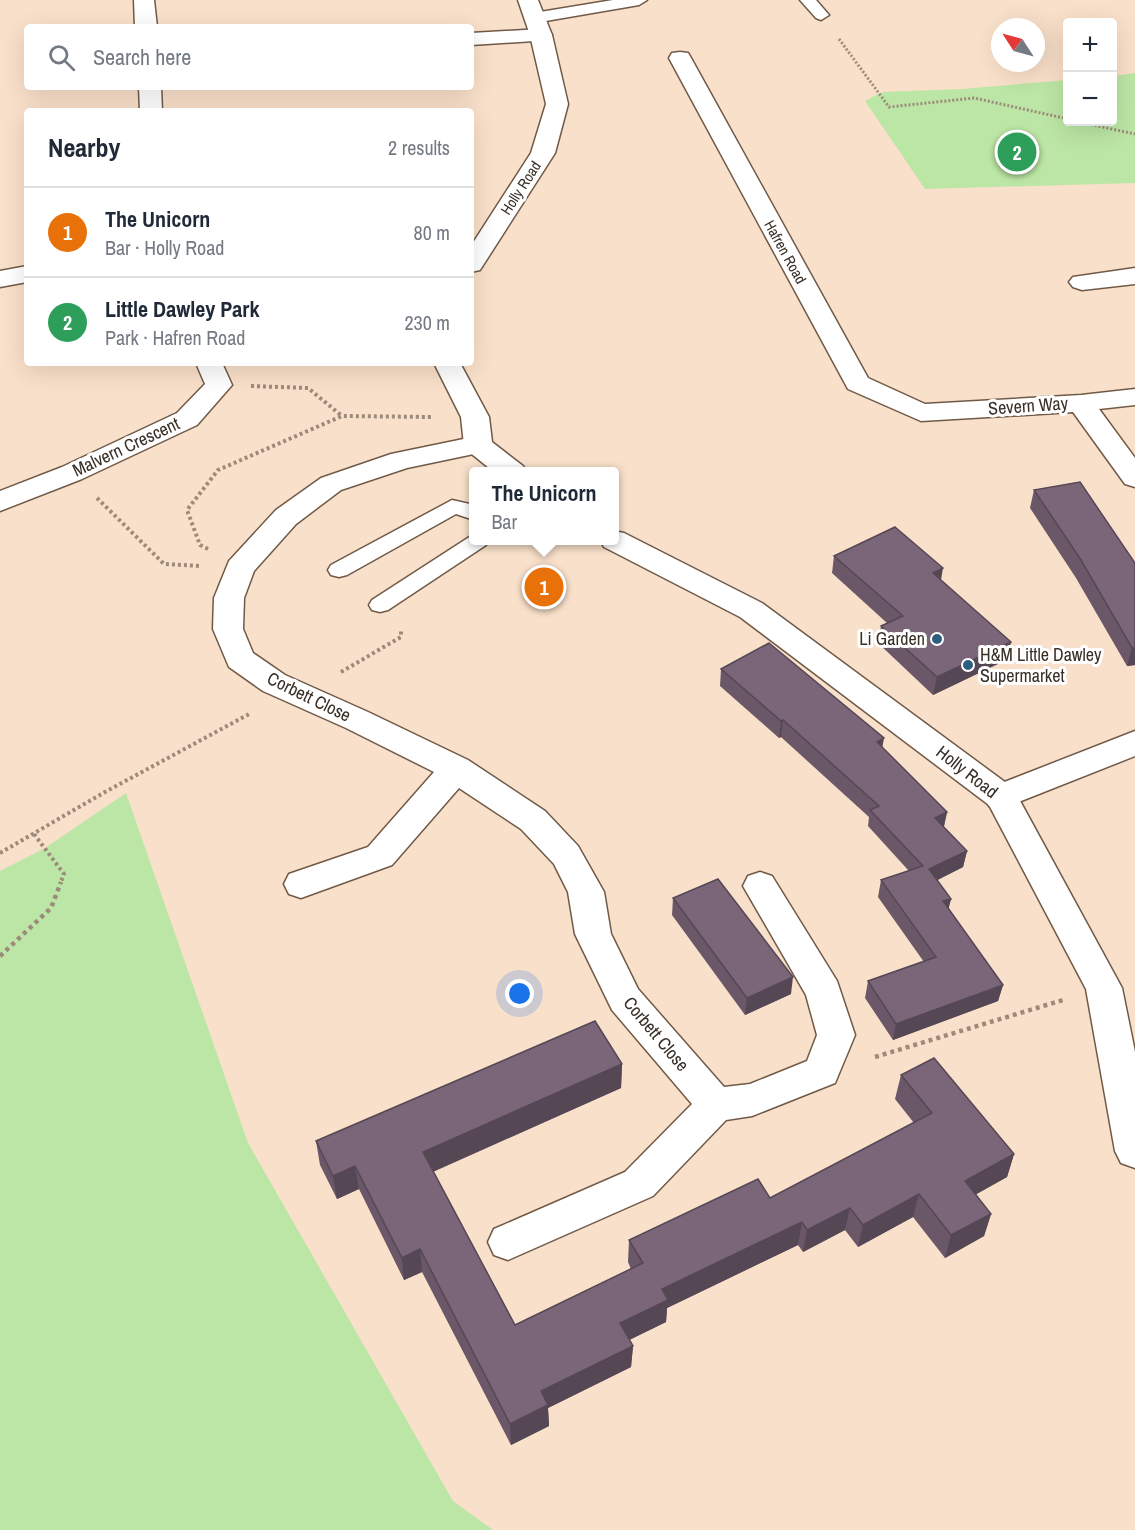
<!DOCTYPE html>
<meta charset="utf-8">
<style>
:root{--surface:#fff;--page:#f6f6f7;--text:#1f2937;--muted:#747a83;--line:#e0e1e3;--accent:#2e5e7d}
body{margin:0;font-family:"Archivo Narrow",sans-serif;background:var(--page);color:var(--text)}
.controls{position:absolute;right:18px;top:18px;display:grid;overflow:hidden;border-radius:6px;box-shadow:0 6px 24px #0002}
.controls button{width:54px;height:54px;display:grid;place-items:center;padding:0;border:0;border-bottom:2px solid var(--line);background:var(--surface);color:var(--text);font:30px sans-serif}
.compass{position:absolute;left:991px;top:18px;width:54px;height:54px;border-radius:50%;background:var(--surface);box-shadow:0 6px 24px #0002;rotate:306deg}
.you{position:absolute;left:520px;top:994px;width:21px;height:21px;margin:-15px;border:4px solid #fff;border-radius:50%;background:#1a73e8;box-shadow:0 0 0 9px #1a73e833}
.badge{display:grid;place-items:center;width:39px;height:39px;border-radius:50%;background:var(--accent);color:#fff;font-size:20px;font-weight:700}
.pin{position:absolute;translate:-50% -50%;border:3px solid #fff;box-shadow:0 2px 6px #0006}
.popup{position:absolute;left:469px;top:467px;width:150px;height:78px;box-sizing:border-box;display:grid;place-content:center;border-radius:6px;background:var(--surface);filter:drop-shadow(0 2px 4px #0005);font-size:20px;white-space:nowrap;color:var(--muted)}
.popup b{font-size:22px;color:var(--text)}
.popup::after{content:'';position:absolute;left:50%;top:100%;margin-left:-12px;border:12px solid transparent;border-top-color:var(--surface)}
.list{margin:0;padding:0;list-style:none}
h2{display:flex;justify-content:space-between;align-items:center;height:78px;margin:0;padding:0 24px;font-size:26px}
h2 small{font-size:20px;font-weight:400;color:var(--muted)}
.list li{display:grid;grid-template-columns:39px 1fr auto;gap:18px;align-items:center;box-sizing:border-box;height:90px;padding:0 24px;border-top:2px solid var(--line)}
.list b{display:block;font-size:22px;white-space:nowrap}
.list p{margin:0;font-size:20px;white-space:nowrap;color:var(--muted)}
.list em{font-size:20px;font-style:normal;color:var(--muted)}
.icon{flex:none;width:33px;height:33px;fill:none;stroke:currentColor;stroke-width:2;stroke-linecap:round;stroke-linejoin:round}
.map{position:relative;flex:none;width:1135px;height:1530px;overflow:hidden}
.search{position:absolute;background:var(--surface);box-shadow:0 6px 24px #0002;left:24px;top:24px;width:450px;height:66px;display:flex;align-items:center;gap:15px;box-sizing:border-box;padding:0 21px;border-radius:6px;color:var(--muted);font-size:22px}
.panel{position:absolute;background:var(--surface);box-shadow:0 6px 24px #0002;left:24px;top:108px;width:450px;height:258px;border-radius:6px}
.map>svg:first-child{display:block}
.green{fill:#bce6a5}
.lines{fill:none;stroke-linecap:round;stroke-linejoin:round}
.service-casing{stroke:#705a47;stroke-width:3}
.minor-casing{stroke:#705a47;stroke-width:3}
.tertiary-casing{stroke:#705a47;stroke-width:3}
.path-far2{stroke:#9c8b7b;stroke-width:3;stroke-dasharray:2 2;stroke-linecap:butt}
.path-far1{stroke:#9c8b7b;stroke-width:4;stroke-dasharray:3 3;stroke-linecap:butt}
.path{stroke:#9c8b7b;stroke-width:4.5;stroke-dasharray:4 4;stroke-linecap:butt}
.service{fill:#fff;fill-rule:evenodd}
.minor{fill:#fff;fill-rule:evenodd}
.tertiary{fill:#fff;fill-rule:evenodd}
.wall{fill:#6a5768}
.shaded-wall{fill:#564755}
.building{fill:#7b6579;stroke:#564755;stroke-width:1.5}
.poi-dot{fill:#2e5e7d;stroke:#fff;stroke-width:2}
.labels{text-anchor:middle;stroke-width:6;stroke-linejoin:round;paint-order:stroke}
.far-street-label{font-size:15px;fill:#382f26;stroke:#fff}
.street-label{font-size:18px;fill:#382f26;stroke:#fff}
.poi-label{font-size:18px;fill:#382f26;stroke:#fff;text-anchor:end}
</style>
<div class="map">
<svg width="1135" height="1530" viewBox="0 0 1135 1530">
<rect width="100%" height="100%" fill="#f9e0ca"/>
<g class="green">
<path d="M1135,73v110l-210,6 -60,-88 17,-9 80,-3 105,-9 1,42h44l1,-46z"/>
<path d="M126,793l122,350 205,358 40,29h-493v-659l45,-23z"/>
</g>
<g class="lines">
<defs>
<g id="service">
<path d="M613,0h34l-8,5 -105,18 -8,-5 8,-5z"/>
<path d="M800,0h16l13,15 -8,5 -5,-2z"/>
<path d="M452,500l22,5v15l-18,-6 -109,61 -8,2 -8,-2 -3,-5 3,-5z"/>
<path d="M474,534v6h14l-2,5 -98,65 -8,2 -8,-2 -3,-5 3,-5z"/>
</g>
<g id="minor">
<path d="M134,0h20l3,27h-22z"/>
<path d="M541,29l8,1 3,5 -3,5 -78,5v-12z"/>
<path d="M680,52l8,1 3,5 177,320 57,26 156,-9 54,-6v16l-36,4 36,49v29l-10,-3 -52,-72 -152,9 -73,-32 -179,-331 3,-5z"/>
<path d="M139,87h22l1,24h-22z"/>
<path d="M27,266v16l-27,5v-16z"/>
<path d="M1135,268v16l-53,6 -9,-3 -4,-5 4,-5z"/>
<path d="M196,363h26l10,22 -35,40 -115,54 -82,32v-20l62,-24 115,-54 28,-29z"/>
<path d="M478,436l10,3 4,6 -4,6 -81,17 -66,22 -45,34 -42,47 -10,27 -1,31 10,24 32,22 83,37 100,48 77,51 33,35 26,46 7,42 27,55 86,98 26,-3 57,-23 10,-26 -11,-40 -63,-109 5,-10 12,-4 12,4 65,105 18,54 -20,48 -83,33 -26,4 -73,76 -145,64 -14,-5 -6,-13 6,-13 131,-57 67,-68 -80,-94 -37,-76 -7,-42 -14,-28 -33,-35 -62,-41 -67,77 -91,33 -12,-4 -5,-10 5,-10 79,-27 66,-75 -88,-44 -83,-37 -34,-24 -16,-38 1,-31 15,-37 47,-51 45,-32 70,-24z"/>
<path d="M1135,731v25l-134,53 -12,-3 -5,-9 5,-9z"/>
</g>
<g id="tertiary">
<path d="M518,0h20l14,35 16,69 -13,49 -75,117 -9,2v-26l60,-93 15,-49 -16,-69z"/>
<path d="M434,363h26l29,54 3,25 31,24 4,6h-33l-26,-21 -4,-6 -3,-28z"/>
<path d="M614,531l10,2 138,70 251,185 109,200 13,64v116l-14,-5 -6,-12 -29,-162 -97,-184 -249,-188 -136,-70 -4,-7h14z"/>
</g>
</defs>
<use href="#service" class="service-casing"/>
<use href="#minor" class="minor-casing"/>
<use href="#tertiary" class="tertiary-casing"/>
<g class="path-far2">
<path d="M839,39l50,68 85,-9 94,21"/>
<path d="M1079,122l56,12"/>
</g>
<g class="path-far1">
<path d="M251,386l57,2 34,28"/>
<path d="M97,498l67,66 37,2"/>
<path d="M208,549l-8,-4 -13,-35 31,-40 124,-54 90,1"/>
<path d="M341,672l60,-35v-7"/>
<path d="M34,834l30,40 -4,10"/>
<path d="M0,853l105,-61 146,-79"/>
</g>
<g class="path">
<path d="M0,956l51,-48 10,-26"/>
<path d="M875,1057l188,-57"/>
</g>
<use href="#service" class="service"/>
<use href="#minor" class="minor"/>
<use href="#tertiary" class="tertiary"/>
</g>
<g class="wall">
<path d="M1034,490l101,73v102l-8,1 -51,-88 -46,-70z"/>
<path d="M834,556l107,24 70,62 -5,18 -73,35 -55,-52 3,-17 6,-3 -55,-50z"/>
<path d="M721,669l162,79 64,64 -3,15 23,24 -4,16 -26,13 14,19 -3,10 55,76 -5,16 -105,39 -28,-42 3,-17 56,-19 -46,-65 3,-17 28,-9 -41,-45 1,-9 -88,-80 -2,1 -59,-52z"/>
<path d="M673,898l118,96 -46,21 -73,-100z"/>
<path d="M622,1064l-1,24 -188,84 82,153 116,-56 -3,-7 1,-22 141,-42 144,-75 -19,-24 6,-24 113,79 -7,23 -31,17 15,20 -7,22 -39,22 -32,-41 -55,30 -13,-17 -42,22 -5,-7 -131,63 -1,14 -37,18 4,6 -2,21 -83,41 1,18 -38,19 -89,-173 -18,8 -45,-91 -22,10 -17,-34 -4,-24z"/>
</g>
<g class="shaded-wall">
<path d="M943,568l-3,18 -7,-13z"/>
<path d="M1011,642l-5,18 -73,35 4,-18z"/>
<path d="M1132,648h3v17l-8,1z"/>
<path d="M783,720l-2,17 -2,1 2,-17z"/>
<path d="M884,738l-3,17 -4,-13z"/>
<path d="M947,812l-4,17 -8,-11z"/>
<path d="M967,851l-4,16 -37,19 3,-17z"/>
<path d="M951,899l-4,16 -4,-14z"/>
<path d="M793,977l-2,17 -46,21 2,-17z"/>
<path d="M1003,985l-5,16 -105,39 3,-16z"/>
<path d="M622,1064l-1,24 -196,87 -2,-23z"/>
<path d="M1014,1154l-7,23 -48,27 6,-23z"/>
<path d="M355,1166l4,23 -22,10 -4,-23z"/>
<path d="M919,1194l-6,23 -55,30 5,-22z"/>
<path d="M850,1208l-5,22 -42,22 4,-22z"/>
<path d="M991,1214l-7,22 -39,22 6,-23z"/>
<path d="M802,1222l-4,23 -131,63 -1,14 -47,23 1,-22 42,-34z"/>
<path d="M420,1249l2,23 -18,8 -2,-22z"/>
<path d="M633,1346l-2,21 -83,41 1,18 -38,19 -1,-21 31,-33z"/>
</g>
<g class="building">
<path d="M1080,482l55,81v85h-3l-51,-88 -47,-70z"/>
<path d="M895,527l48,41 -10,5 78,69 -74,35 -56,-51 22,-10 -69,-60z"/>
<path d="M769,643l115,95 -7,4 70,70 -12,6 32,33 -38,18 22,30 -8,2 60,84 -107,39 -28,-43 68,-24 -55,-77 42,-14 -53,-56 9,-4 -96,-86 -2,1 -60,-52z"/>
<path d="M718,879l75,98 -46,21 -74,-100z"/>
<path d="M595,1021l27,43 -199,88 92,173 128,-62 -14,-23 129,-61 12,19 162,-85 -31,-38 33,-17 80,96 -49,27 26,33 -40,21 -32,-41 -56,31 -13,-17 -43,22 -5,-8 -140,67 6,11 -48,23 13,23 -92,45 7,14 -38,19 -90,-175 -18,9 -47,-92 -22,10 -17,-35z"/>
</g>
<g class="poi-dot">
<circle cx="937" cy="639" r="6"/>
<circle cx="968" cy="665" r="6"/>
</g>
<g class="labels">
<g class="far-street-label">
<text transform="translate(521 188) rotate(-57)" y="5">Holly Road</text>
<text transform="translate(785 252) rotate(61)" y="5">Hafren Road</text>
</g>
<g class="street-label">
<text transform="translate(1028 406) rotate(-4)" y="6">Severn Way</text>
<text transform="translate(126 447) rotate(-25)" y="6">Malvern Crescent</text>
<text transform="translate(309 697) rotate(26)" y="6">Corbett Close</text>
<text transform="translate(967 772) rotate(38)" y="6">Holly Road</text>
<text transform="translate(656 1034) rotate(50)" y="6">Corbett Close</text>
</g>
<g class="poi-label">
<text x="925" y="645">Li Garden</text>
<text x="980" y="661" text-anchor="start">H&amp;M Little Dawley<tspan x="980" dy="21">Supermarket</tspan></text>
</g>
</g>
</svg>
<div class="controls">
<button>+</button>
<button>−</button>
</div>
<svg class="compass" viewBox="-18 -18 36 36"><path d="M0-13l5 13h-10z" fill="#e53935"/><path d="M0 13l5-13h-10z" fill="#747a83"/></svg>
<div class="you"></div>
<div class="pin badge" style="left:544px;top:587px;background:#e8710a">1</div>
<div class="popup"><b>The Unicorn</b>Bar</div>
<div class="pin badge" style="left:1017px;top:152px;background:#2e9e5b">2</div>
<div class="search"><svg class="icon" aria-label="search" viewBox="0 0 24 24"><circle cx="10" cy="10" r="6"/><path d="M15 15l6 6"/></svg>Search here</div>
<section class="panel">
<h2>Nearby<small>2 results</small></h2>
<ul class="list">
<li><span class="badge" style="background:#e8710a">1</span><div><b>The Unicorn</b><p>Bar · Holly Road</p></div><em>80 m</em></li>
<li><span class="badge" style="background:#2e9e5b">2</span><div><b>Little Dawley Park</b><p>Park · Hafren Road</p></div><em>230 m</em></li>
</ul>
</section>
</div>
